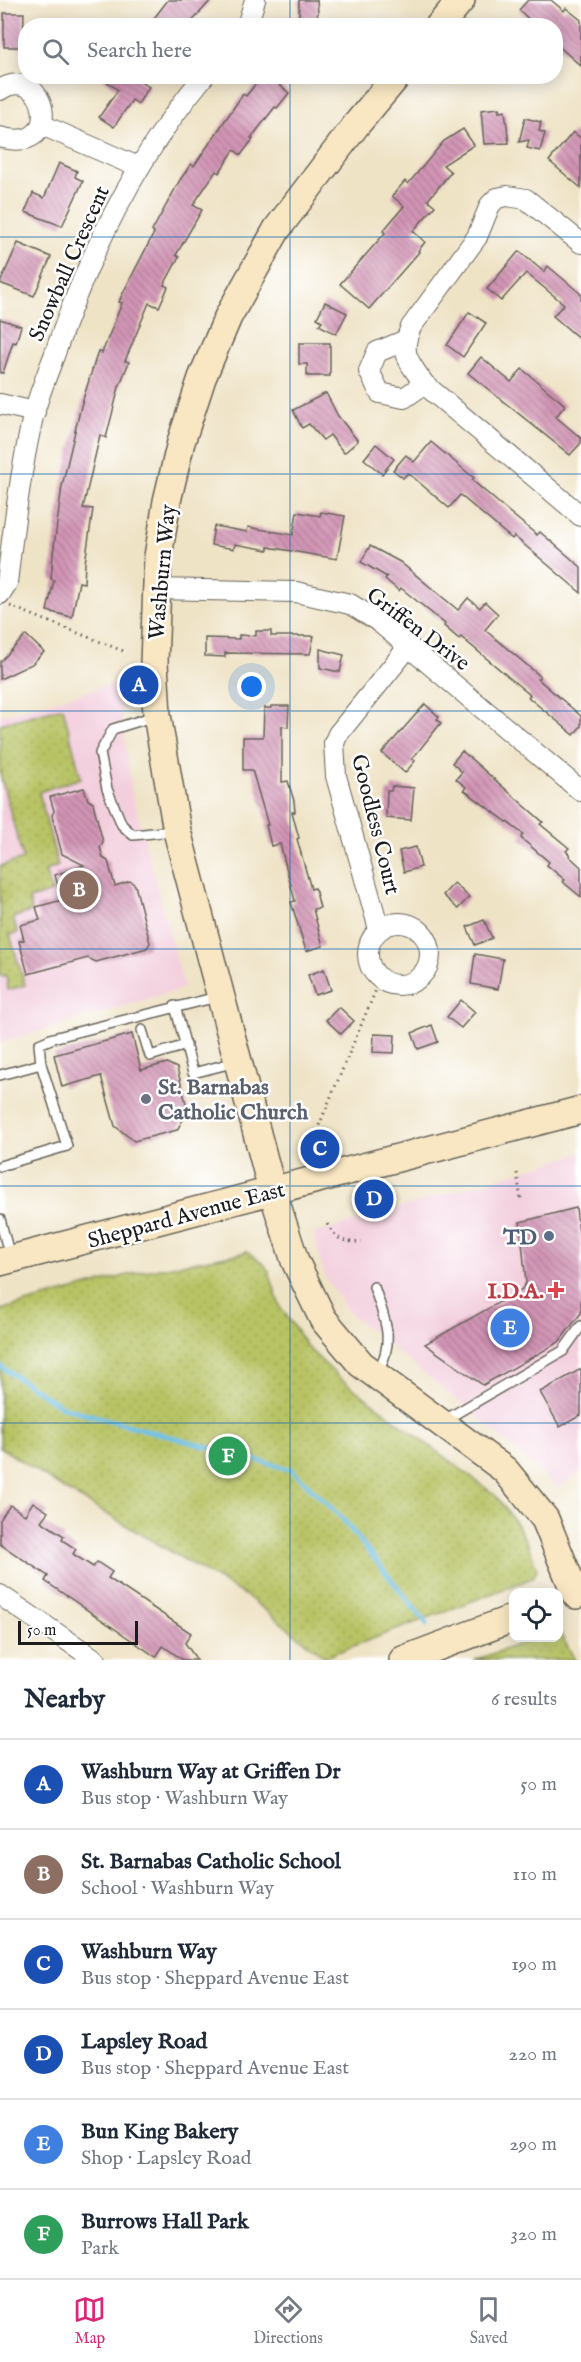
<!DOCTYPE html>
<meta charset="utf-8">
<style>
:root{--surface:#fff;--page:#f2f2f3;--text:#1f2937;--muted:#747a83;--line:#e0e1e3;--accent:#db2777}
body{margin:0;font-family:"IM FELL English",serif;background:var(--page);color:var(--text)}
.controls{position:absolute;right:18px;bottom:18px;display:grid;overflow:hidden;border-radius:12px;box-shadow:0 3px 15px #0003}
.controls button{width:54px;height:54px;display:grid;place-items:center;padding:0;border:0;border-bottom:2px solid var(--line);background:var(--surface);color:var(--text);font:30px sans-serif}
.scale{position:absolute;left:18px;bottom:15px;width:120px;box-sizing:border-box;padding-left:6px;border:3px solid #1c1c1c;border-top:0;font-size:16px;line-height:21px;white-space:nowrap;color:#1c1c1c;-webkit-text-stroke:4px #fff;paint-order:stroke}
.you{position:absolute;left:252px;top:687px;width:21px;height:21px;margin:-15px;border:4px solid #fff;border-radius:50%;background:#1a73e8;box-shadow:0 0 0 9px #1a73e833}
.badge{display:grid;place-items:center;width:39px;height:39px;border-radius:50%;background:var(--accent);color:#fff;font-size:20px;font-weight:700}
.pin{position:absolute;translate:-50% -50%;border:3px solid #fff;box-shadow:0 2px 6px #0006}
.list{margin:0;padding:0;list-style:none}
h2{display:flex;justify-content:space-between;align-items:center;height:78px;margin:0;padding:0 24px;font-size:26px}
h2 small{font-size:20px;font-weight:400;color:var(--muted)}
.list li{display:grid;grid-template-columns:39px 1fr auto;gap:18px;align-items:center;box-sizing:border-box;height:90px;padding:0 24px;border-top:2px solid var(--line)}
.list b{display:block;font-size:22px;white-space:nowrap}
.list p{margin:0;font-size:20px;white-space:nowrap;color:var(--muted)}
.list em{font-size:20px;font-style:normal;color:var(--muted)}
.icon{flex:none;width:33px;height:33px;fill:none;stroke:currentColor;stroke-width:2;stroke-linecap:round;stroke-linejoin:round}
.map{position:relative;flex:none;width:581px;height:1660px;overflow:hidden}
.search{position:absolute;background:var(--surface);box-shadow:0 3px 15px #0003;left:18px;right:18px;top:18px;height:66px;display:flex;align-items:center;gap:15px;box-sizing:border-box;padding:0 21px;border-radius:24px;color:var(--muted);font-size:22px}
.sheet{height:618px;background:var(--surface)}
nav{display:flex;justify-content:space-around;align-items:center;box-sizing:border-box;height:84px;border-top:2px solid var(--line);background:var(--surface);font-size:16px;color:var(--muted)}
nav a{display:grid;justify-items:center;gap:3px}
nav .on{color:var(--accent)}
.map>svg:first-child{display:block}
.built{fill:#f3cfde}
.park{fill:url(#park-dots);stroke:#6a7040;stroke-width:1.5}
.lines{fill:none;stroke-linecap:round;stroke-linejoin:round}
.stream{stroke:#6fc2eb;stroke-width:4.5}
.building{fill:url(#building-back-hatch)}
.lane-casing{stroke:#666258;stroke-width:12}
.street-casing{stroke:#666258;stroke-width:22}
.secondary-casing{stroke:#666258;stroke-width:30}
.path{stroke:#666258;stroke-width:3;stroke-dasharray:1.5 4.5;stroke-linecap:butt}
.lane{stroke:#fff;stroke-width:9}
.street{stroke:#fff;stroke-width:20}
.secondary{stroke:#f9e7c3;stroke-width:27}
.grid{fill:none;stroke:#1f6fb2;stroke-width:1.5;stroke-opacity:0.55}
.worship-dot{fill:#6b7280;stroke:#fff;stroke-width:2}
.service-dot{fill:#5c6f8a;stroke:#fff;stroke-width:2}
.health-dot{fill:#e0444e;stroke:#fff;stroke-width:2}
.labels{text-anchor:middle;stroke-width:5;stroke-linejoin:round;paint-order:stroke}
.street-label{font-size:22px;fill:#1c1c1c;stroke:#fff}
.worship-label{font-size:22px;font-weight:bold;fill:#5b616d;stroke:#fff;text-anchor:start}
.service-label{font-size:22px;font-weight:bold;fill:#4e5e75;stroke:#fff;text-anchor:end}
.health-label{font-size:22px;font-weight:bold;fill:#be3a42;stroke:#fff;text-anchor:end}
</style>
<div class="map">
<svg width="581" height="1660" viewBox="0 0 581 1660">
<defs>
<pattern id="park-dots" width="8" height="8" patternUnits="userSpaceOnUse" patternTransform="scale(1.5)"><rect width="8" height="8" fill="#b8c365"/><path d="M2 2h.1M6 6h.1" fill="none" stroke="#9ea757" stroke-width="1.8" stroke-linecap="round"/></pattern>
<pattern id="building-back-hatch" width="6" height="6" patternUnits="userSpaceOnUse" patternTransform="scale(1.5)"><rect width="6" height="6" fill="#d294b5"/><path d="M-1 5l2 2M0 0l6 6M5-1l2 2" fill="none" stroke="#aa7892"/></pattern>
</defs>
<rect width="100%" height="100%" fill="#fff"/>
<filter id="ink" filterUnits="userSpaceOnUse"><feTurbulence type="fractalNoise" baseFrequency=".0167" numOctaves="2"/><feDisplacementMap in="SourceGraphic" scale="12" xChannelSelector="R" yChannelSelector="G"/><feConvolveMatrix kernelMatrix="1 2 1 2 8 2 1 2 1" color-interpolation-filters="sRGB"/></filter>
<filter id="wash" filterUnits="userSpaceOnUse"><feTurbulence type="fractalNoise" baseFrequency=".008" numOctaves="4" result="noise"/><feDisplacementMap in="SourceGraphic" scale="24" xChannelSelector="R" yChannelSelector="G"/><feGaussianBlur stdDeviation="1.35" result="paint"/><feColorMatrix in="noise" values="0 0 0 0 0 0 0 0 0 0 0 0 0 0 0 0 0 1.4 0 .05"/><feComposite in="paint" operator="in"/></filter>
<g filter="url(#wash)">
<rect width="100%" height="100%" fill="#efe3c6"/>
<g class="built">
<path d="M117,683l15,110 52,195 -184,55v-327z"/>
<path d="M581,1153v318l-23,17 -85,-75 -124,-100 -24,-37 -12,-42z"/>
</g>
<g class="park">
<path d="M63,707l18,71 -42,14 19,74 -13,5 7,21 -23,7 3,12 -19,7 5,15 -8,2 15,50 -17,5 -2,-15 -6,2v-111l23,-7 -23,-85v-50z"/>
<path d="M246,1251l18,13 5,8 11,34 27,41 34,32 154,116c18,22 35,47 42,75l-4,8 -208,79 -77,-60 -184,-108 -64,-42v-137l139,-38 104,-19z"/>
<path d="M559,1631l16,29h-100l61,-22h22z"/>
</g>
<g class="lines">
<path class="stream" d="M0,1366l62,41 230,63 49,47 86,107"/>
</g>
<g id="blocks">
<g class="building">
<path d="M168,0h43l-23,26h-40z"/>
<path d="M299,0h18l1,13 -4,13h-18l3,-12z"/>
<path d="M528,0h23l13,11 2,-3 15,12v46l-26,-23v-17h-19l-17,-16z"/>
<path d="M4,13h20l-1,34h-19z"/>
<path d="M99,76h35l15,11 -11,17 -6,-4 -18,27 -15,-10 19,-27z"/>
<path d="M262,76h7l20,17 -12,15 -2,-1 -24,31 2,1 -12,16 -7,-5 -15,23 -3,-2 -23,34 9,5 -26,45 3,2 -15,28 4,2 -9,20 -10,-4 -24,58 4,1 -10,25 -13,51 -6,-3 -17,73 10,1 -8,54 -1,20 -5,-1 -7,35 -25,-6 7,-31 -3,-1 2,-25 9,-68 19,-80 17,-55 4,2 20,-50 -3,-1 3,-7 32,-62 -2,-2 28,-51 11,-16 3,2 49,-72 3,2z"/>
<path d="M499,108v4l6,-1 4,32 -25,1 -3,-34z"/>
<path d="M525,118l16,4 -2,9 6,2 -5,18 -13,-3 2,-8 -10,2z"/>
<path d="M463,129l11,16 -31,20 8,7 -23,28 7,6 -22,25 12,11 -7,9 1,1 -50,57 -29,-25 45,-51 -2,-2 21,-25 -12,-10 13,-15 3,3 36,-43z"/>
<path d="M573,132l8,6v50l-32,-27z"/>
<path d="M59,163l18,8 -2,6 8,4 -21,45 -37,-14 8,-19 11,5z"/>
<path d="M18,243l33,14 -17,39 -34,-13z"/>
<path d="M519,251l25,21 4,-6 33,28v46l-28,-24 11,-12 -38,-31 -25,28 -14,-12z"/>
<path d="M325,302l22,11 -11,21 -17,-9 3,-4 -5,-3z"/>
<path d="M469,312l17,11 -23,34 -16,-12z"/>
<path d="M0,319l21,7 -5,17 -3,-1 -10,31h-3z"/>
<path d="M299,343h31v33h-23v-12h-8z"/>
<path d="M481,357l30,25 11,-13 43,36 -9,12 25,21v5l-11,12 -102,-82z"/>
<path d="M326,393l12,23 20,25 -14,12 -14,-18 -7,5 -14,-16 -7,4 -9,-18z"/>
<path d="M431,442l43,36 -2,2 37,32 28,23 3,-3 41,35v26l-67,-57 -2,3 -52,-44 -11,13 -41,-35 -5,5 -10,-8 13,-15 8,7z"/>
<path d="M376,444l18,15 -12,15 -18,-15z"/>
<path d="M297,512l23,4 1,-4 24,4 -8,43 -69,-12v3l-33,-6 -1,5 -23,-4 3,-19 33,6 1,-5 45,8z"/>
<path d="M370,546l30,16 58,48 10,-12 12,10 5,-6 13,12 -13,16 55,46 -2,3 43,37v10l-7,9 -46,-38 2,-2 -69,-58 -2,2 -15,-13 1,-2 -44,-36 -2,3 -14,-12 2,-2 -26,-15z"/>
<path d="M256,631h15v5h43l-4,18 -85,-1v4l-20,-1v-18l34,1v-4l17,1z"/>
<path d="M26,635l18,17 -12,12 -32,15v-17z"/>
<path d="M320,649l24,6 -4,17 -20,-4z"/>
<path d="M425,704l14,13 -2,2 4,4 -29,36 3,2 -10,12 -23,-20z"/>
<path d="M271,706h18l-1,21 -6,-1v56l6,-1 6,20 1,11h-3l7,26 -2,1 14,50 4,-1 5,20 -7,1 10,37 -17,5 -15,-49 4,-1 -15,-57 -9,2 -5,-21h2l-16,-55h-9v-33h20l1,-29h7z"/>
<path d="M462,751l81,71 -3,2 29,24 -3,3 4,4 -1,1 12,11v30l-18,-15 2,-2 -18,-15 2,-3 -28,-24 2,-4 -59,-44 2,-3 -10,-8 6,-7 -10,-9z"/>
<path d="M392,786l22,2 -3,32 -25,-2 1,-27h4z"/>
<path d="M84,788l4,12 5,3 10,39 -3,5 3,11 5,3 7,25 15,-5 5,4 15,58 -3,5 -51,14 -8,-4 -60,16 -9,-33 5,-1 -4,-15 20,-5 -4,-13 26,-7 -7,-25 29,-10 -22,-11 -10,-39 2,-4 -4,-14z"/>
<path d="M416,847l5,20 -17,5 -5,-21z"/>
<path d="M454,883l15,14 -11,12 -15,-14z"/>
<path d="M484,920l8,18 -17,7 -8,-18z"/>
<path d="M475,954l28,5 -5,30 -27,-5z"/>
<path d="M324,969l7,21 -16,5 -7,-20z"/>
<path d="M461,1000l14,12 -14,16 -14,-11z"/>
<path d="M339,1007l15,14 -13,13 -15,-14z"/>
<path d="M432,1025l6,17 -20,7 -6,-16z"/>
<path d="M132,1034l9,36 26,-7 10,5 11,43 -11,19 -43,11 -19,-15 -14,-50 -39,11 -8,-32z"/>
<path d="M374,1034l21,1 -1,18 -21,-1z"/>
<path d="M576,1208l5,42v63l-22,29 -76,43 -58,-41 96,-54 5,-7 -6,-61z"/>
<path d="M581,1369v46l-21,12 -20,-35z"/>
<path d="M33,1502l15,10 -7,9 23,15 -2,4 14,9 -3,5 20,13 4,-5 15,10 -4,6 83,55 -6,10 12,17h-14l-20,-14 -7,11 -111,-76 3,-5 -48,-32v-24l10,-15 15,10z"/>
</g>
</g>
</g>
<g filter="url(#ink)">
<use href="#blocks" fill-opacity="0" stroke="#666258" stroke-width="1.5"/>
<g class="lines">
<defs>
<g id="lane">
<path d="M155,716l-42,13 -13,24 7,36 15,36 11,10 40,-4"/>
<path d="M175,1006l18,67 43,-11"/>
<path d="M142,1030l8,26 36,-11"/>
<path d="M0,1075l41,-11"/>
<path d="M0,1166l67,-20 -26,-82 -2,-20 14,-6 164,-41"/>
<path d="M0,1219l10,38"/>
<path d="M374,1287c11,33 22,54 3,86"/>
<path d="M443,1421l120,-70 18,-25"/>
</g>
<g id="street">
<path d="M247,26l8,-26"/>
<path d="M0,90c45,-30 68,67 0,47"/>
<path d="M42,125l96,42"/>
<path d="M581,243l-55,-44 -19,-3 -10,2 -7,7 -13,32 -66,90c-12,28 -2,34 13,57l157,132"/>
<path d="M406,340l-29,12 -8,19 11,22 24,5 20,-14"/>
<path d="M0,404l35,8"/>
<path d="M156,589l140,3 54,12 28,17 203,170"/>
<path d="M0,594l7,-11c6,-54 13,-108 25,-162 5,-22 14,-44 22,-65 34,-101 81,-197 150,-280"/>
<circle cx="399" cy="954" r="31"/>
<path d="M379,929l-43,-153 -2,-33 4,-9 71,-88"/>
<path d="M0,1595l96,65"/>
</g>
<g id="secondary">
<path d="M439,26l22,-26"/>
<path d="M397,76l-41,49 -79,104 -49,88 -26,61 -21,64 -14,59 -9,56 -4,106 3,52 20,116 95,359 23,71 28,58 38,45 144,106 40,49 31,76"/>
<path d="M0,1262l581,-152"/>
<path d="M403,1660l111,-42"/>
</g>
</defs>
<use href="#lane" class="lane-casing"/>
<use href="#street" class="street-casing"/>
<use href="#secondary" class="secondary-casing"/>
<g class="path">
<path d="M10,606l116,46"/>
<path d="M312,1142l68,-162"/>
<path d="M517,1173l4,27"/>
<path d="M327,1224c12,17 14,18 35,18"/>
</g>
<use href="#lane" class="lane"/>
<use href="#street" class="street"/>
<use href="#secondary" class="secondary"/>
</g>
</g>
<path class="grid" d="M290,0v26M290,76v1584M0,237h581M0,474h581M0,711h581M0,949h581M0,1186h581M0,1423h581"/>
<circle class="worship-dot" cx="146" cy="1099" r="6"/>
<circle class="service-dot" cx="549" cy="1236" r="6"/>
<path class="health-dot" d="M553 1281h6v6h6v6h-6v6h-6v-6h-6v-6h6z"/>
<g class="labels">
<g class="street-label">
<text transform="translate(68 263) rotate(-66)" y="8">Snowball Crescent</text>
<text transform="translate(161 572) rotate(-85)" y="8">Washburn Way</text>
<text transform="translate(419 628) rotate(37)" y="8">Griffen Drive</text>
<text transform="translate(377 824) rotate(76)" y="8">Goodless Court</text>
<text transform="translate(186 1214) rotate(-15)" y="8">Sheppard Avenue East</text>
</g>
<g class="worship-label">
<text x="158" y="1094">St. Barnabas<tspan x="158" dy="25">Catholic Church</tspan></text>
</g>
<g class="service-label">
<text x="537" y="1244">TD</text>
</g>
<g class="health-label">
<text x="544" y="1298">I.D.A.</text>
</g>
</g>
</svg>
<div class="controls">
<button><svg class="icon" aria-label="locate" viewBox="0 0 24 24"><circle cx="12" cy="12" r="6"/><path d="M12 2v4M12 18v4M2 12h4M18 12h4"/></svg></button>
</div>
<div class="scale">50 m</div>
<div class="you"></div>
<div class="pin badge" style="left:139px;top:685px;background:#1a4fb4">A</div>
<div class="pin badge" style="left:79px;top:890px;background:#8d6e63">B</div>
<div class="pin badge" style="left:320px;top:1149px;background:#1a4fb4">C</div>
<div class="pin badge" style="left:374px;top:1199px;background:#1a4fb4">D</div>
<div class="pin badge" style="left:510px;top:1328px;background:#3f7fe0">E</div>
<div class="pin badge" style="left:228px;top:1456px;background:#2e9e5b">F</div>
<div class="search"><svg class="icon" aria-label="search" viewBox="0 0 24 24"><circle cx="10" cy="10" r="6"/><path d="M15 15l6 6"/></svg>Search here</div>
</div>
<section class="sheet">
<h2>Nearby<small>6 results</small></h2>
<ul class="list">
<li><span class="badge" style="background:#1a4fb4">A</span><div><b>Washburn Way at Griffen Dr</b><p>Bus stop · Washburn Way</p></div><em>50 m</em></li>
<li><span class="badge" style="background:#8d6e63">B</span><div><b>St. Barnabas Catholic School</b><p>School · Washburn Way</p></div><em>110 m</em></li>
<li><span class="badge" style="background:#1a4fb4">C</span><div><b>Washburn Way</b><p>Bus stop · Sheppard Avenue East</p></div><em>190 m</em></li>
<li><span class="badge" style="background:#1a4fb4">D</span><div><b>Lapsley Road</b><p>Bus stop · Sheppard Avenue East</p></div><em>220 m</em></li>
<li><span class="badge" style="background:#3f7fe0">E</span><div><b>Bun King Bakery</b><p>Shop · Lapsley Road</p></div><em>290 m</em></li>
<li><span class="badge" style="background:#2e9e5b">F</span><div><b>Burrows Hall Park</b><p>Park</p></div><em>320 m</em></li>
</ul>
</section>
<nav>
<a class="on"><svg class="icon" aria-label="map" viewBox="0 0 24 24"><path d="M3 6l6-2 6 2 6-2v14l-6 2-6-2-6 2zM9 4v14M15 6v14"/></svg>Map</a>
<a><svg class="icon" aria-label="directions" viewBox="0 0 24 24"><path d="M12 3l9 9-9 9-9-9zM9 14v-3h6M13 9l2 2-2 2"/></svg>Directions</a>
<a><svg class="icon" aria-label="saved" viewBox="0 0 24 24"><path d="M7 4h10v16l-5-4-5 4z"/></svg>Saved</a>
</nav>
